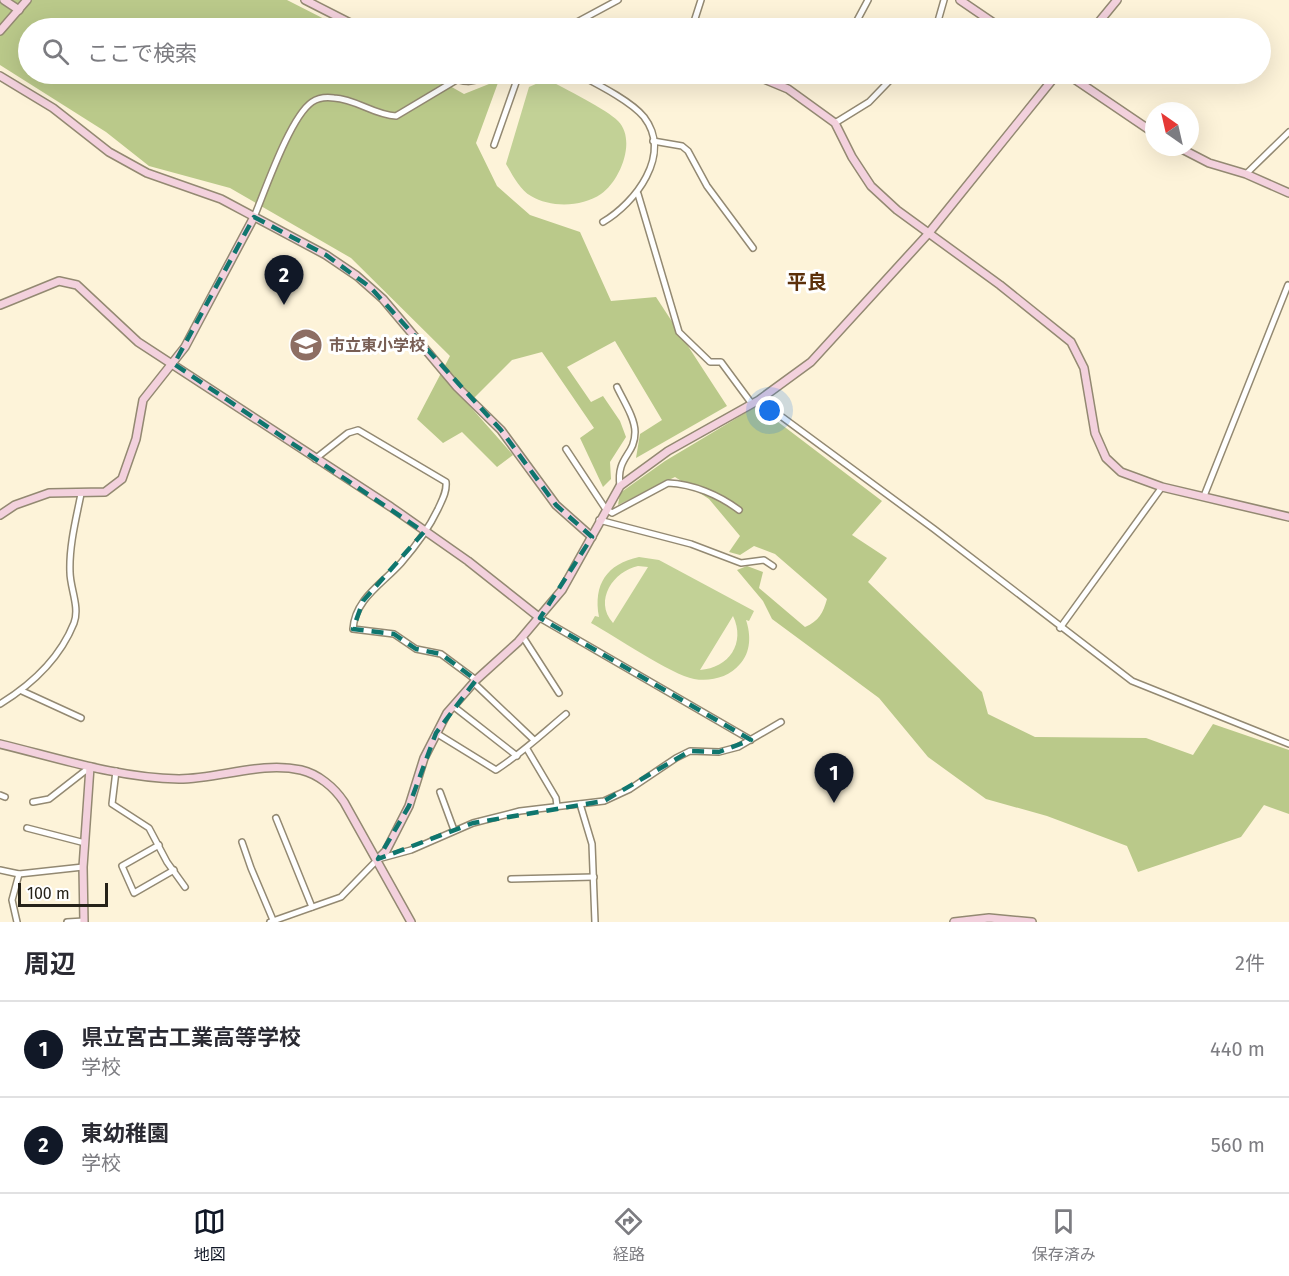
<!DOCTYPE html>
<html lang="ja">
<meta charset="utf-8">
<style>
:root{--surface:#fff;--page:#f7f7f7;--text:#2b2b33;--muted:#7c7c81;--line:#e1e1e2;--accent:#111827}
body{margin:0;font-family:"Fira Sans","Noto Sans JP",sans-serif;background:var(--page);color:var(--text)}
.compass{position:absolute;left:1145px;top:102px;width:54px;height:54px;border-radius:50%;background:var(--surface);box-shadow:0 6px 24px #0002;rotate:326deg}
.scale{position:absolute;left:18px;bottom:15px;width:90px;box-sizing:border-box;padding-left:6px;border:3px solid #262219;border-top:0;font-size:16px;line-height:21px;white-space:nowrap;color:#262219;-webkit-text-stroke:4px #fff;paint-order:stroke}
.you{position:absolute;left:770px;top:411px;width:21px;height:21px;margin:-15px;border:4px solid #fff;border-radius:50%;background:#1a73e8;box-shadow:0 0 0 9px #1a73e833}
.badge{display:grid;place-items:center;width:39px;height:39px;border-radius:50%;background:var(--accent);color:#fff;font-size:20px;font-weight:700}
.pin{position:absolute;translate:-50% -50px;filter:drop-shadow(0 2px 3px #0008)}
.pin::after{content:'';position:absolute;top:32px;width:21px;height:18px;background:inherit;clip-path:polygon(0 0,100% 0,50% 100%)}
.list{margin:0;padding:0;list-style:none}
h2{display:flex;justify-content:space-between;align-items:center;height:78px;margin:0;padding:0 24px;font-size:26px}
h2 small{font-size:20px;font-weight:400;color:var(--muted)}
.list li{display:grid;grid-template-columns:39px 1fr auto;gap:18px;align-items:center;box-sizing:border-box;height:96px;padding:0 24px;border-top:2px solid var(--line)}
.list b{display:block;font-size:22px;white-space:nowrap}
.list p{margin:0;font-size:20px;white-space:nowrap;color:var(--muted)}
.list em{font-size:20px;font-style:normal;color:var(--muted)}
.icon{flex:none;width:33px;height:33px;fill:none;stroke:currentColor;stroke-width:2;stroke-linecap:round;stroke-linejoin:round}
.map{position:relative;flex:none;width:1289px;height:922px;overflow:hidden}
.search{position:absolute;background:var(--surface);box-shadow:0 6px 24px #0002;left:18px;right:18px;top:18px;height:66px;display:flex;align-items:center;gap:15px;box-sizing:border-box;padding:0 21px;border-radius:33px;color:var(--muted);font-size:22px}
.sheet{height:270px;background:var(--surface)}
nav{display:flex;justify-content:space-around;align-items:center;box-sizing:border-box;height:84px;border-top:2px solid var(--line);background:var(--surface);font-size:16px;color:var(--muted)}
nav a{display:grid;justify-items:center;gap:3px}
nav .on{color:var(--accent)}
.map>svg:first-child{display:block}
.green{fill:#c2d196;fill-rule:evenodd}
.forest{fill:#bac98a}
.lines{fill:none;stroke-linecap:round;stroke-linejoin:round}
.street-casing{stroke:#938972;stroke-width:8}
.secondary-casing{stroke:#938972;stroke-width:10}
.street{stroke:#fff;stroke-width:5}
.secondary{stroke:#f3d1dd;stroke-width:7}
.marked{fill:none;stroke:#0f766e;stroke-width:4.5;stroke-dasharray:12 8;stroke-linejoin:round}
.labels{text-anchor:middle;stroke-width:6;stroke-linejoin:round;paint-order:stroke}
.education-label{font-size:16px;font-weight:bold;fill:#785e54;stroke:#fff;text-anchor:start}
.quarter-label{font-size:20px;font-weight:bold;fill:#5b2f0a;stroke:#fff}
</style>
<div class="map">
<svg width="1289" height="922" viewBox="0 0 1289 922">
<rect width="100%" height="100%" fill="#fdf3d9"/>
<g class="green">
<path d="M547,79c16,9 61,31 71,42 19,19 2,60 -17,73 -19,13 -50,14 -70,2 -11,-6 -19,-22 -25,-32l23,-77z"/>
<path d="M639,557l20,3 95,51 -5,10 -3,-1c5,15 5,32 -6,44 -11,13 -29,18 -46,15 -22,-4 -81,-44 -103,-56l4,-7 4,1c-6,-33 8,-53 40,-60zM638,566l10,1 -35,56c-20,-23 1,-52 25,-57zM733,616c13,27 -4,52 -33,54z"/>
</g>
<g class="forest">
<path d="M0,0h287l55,28h-314v46h401l35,20 35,-14 -23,63 21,43 33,29 50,17 31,69 45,-4 71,109 -91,52 4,-24 22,-14 -47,-79 -48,26 24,35 12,-6 17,25 6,16 -16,25 1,17 -8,8 -23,-49 14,-10 -52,-76 -30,8 -44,44 45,51 -16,12 -35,-35 -19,11 -26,-24 33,-63 -99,-98 -121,-70 -81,-22 -43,-34 -106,-67z"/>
<path d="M757,406l125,95 -30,34 35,23 -19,24 114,110 6,22 47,23 111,1 47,17 20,-31 76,26v64l-25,-9 -23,32 -103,35 -11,-26 -80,-30 -61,-17 -58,-42 -49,-59 -107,-79 -9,-18 -26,-31 10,-4 16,6 -4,16 46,39c14,-6 18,-14 22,-28l-52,-45 -21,-8 -14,9 -11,-3 11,-16 -31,-37 -34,-22 -57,28 2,-12 45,-32z"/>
</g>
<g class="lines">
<defs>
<g id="street">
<path d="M566,28l52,-28"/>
<path d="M692,28l9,-28"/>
<path d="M853,28l15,-28"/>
<path d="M936,28l8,-28"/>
<path d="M578,74c19,10 53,27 66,43 29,38 -9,86 -41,105"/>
<path d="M912,74l10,3 2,-3"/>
<path d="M835,123l34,-21 27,-28"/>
<path d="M653,141l29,5 6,5 19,35 46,62"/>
<path d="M494,145l25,-71"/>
<path d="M1246,174l43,-42"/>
<path d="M638,194l41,138 31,30h11l31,42"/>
<path d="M254,217c11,-26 36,-100 58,-115 6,-4 15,-5 22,-4 22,1 40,17 62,18l62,-37"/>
<path d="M617,387c6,13 18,31 18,45 0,24 -19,24 -15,54"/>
<path d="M759,400l175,129 198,152 157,63"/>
<path d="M566,449l39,59 7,5 56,-30c25,1 51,12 71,27"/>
<path d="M315,459l33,-26 10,-3 88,52c1,10 -4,18 -8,27 -9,19 -23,38 -37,54 -19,21 -46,36 -48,66l41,5 22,15 25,5 35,26"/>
<path d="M1204,496l84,-211"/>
<path d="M599,520l92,24 50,19 23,-3 9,6"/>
<path d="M540,618l211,122"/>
<path d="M1060,628l102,-141"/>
<path d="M523,637l36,56"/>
<path d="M474,683l60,57"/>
<path d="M22,691l59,27"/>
<path d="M0,704c31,-19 60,-46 74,-81 6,-16 -4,-35 -4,-51 -1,-26 6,-53 11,-78"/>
<path d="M453,706l64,50"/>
<path d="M436,733l60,37c26,-17 46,-36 70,-56"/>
<path d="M527,749l29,49 1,8"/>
<path d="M116,771l-4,33 37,24 18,34 18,25"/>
<path d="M440,792l14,38"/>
<path d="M0,795l5,2"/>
<path d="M33,802l16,-3 41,-32"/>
<path d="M580,804l12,40 3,78"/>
<path d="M276,818l36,89"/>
<path d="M27,828l58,15"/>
<path d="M242,842l9,26 22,52"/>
<path d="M159,845l-37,21 12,27 40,-23"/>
<path d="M0,870l19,4 64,-7"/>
<path d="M511,879l83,-2"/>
<path d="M17,922l-5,-22 7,-26"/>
<path d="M67,922l17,-1"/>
<path d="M270,922l71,-25 37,-38 33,-9 62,-27 47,-12 84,-10 26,-12 46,-31 14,-7 29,1 19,-5 43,-25"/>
</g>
<g id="secondary">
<path d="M4,0l15,10"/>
<path d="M305,0l55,28"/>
<path d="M960,0l41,28"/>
<path d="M1094,28l23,-28"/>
<path d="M0,31l27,-31"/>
<path d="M448,74c16,8 23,9 39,0"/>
<path d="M752,74l36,15 47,34 17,34 19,29 26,24 103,75 71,57 13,26 11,65 11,25 15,14 41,15 127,30"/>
<path d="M1067,74l87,59"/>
<path d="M0,76l53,32 56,44 38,21 74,26 105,56 31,21 26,23 74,88 44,43 55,75 36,32"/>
<path d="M1178,147l31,16 37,11 43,19"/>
<path d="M0,305l59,-24 18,4 61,57 253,165 77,54 72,57"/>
<path d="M0,515l15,-10 34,-12 56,-1 17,-13 14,-40 7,-39 42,-53 69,-130"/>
<path d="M0,744c58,14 118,34 179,35 40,0 82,-18 122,-9 17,4 33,17 43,32l67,120"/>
<path d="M378,859l8,-8 23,-45 15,-48 23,-45 29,-33 42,-38 44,-52 58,-104 48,-35 91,-51 52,-38 117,-128 129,-160"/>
<path d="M84,922l-1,-55 7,-100"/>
<path d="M954,922l35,-4 43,4"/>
</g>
</defs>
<use href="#street" class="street-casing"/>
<use href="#secondary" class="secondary-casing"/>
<use href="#street" class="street"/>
<use href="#secondary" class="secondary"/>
</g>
<path class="marked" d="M254,217l72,38 44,32 131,143 55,75 36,32 -52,81 211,122 -32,12 -29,-1 -86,50 -131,22 -95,36 31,-53 27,-73 40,-53 -35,-26 -25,-5 -22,-15 -41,-5 10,-28 61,-69 -250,-168z"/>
<defs>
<symbol id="school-disc" viewBox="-11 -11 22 22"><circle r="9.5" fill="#8d6e63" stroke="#fff"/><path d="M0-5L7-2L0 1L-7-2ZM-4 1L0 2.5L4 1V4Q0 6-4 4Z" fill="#fff"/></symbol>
</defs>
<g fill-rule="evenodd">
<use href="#school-disc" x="287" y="326" width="38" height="38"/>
</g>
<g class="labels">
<g class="education-label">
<text x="329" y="351">市立東小学校</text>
</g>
<g class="quarter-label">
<text x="807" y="289">平良</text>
</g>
</g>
</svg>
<svg class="compass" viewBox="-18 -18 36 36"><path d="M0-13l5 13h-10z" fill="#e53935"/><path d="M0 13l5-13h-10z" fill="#7c7c81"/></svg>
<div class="scale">100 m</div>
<div class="you"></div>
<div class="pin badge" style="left:834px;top:803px">1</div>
<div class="pin badge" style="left:284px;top:305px">2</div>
<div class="search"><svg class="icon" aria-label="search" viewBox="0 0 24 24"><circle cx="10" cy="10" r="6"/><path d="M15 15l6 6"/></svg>ここで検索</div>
</div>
<section class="sheet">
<h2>周辺<small>2件</small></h2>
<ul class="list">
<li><span class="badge">1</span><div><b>県立宮古工業高等学校</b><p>学校</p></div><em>440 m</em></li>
<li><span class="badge">2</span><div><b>東幼稚園</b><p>学校</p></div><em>560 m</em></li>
</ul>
</section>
<nav>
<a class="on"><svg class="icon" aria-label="map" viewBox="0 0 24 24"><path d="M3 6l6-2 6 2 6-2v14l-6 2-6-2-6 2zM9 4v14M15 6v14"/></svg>地図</a>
<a><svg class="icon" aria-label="directions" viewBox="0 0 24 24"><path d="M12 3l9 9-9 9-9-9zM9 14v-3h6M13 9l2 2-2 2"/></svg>経路</a>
<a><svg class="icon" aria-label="saved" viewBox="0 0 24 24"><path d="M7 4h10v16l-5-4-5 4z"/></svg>保存済み</a>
</nav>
